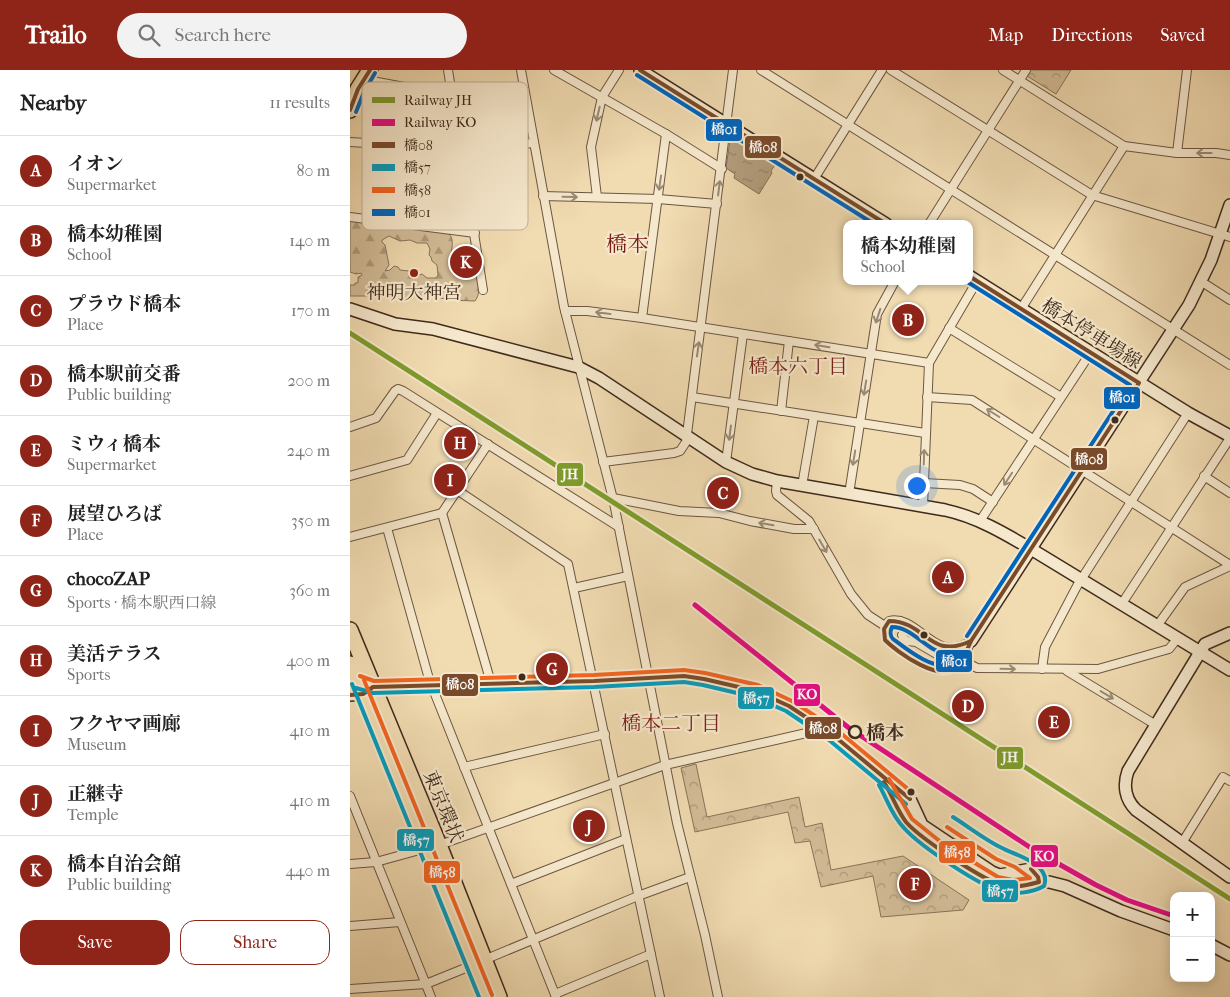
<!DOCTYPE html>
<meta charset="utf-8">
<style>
:root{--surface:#fff;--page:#f2f2f2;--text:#222;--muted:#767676;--line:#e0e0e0;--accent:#8f2418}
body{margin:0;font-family:"IM FELL French Canon","Noto Serif JP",serif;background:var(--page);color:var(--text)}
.controls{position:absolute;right:15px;bottom:15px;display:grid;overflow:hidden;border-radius:10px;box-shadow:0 2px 12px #0003}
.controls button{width:45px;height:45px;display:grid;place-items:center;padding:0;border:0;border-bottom:1px solid var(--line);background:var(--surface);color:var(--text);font:25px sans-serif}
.you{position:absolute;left:566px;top:415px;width:18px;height:18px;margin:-12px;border:4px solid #fff;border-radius:50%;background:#1a73e8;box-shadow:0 0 0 8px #1a73e833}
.badge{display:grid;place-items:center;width:32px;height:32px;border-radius:50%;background:var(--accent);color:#fff;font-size:16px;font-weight:700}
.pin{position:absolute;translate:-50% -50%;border:2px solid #fff;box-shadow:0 1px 5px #0006}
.popup{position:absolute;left:493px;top:150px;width:130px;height:65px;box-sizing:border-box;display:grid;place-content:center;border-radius:10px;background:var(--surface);filter:drop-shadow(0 1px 4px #0005);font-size:16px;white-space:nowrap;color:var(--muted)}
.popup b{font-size:19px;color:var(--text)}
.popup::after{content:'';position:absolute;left:50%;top:100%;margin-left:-10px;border:10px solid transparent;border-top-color:var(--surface)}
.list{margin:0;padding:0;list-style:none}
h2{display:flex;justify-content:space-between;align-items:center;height:65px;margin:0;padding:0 20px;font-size:21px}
h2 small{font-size:16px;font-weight:400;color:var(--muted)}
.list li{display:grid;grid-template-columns:32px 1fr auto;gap:15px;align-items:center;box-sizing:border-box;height:70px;padding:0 20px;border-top:1px solid var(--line)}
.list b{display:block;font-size:19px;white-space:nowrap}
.list p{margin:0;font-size:16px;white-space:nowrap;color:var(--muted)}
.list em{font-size:16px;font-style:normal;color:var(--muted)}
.actions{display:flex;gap:10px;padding:15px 20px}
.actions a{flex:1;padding:11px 0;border:1px solid var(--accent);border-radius:15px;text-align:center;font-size:18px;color:var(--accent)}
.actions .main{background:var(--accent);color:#fff}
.icon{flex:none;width:28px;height:28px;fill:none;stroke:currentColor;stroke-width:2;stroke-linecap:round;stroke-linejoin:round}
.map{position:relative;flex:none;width:880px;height:927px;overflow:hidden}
header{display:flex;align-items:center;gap:30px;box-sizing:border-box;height:70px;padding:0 25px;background:var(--accent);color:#fff}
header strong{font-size:24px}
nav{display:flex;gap:28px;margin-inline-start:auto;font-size:18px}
.search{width:350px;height:45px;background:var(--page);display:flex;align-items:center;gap:12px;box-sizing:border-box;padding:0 18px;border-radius:28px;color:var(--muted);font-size:19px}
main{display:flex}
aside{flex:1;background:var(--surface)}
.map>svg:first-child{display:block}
.forest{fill:url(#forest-firs);stroke:#89745a;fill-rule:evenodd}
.park{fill:url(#park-crowns);stroke:#89745a}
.water{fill:url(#water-ripples);stroke:#857158}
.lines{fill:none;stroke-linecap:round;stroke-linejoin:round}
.street-casing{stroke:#6c5742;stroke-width:10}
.secondary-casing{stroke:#3f2b1d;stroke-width:14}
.highway-casing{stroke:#3f2b1d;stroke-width:18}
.street{stroke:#f6e8cc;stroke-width:8}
.secondary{stroke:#f6e8cc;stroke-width:11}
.highway{stroke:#f1dbb1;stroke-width:15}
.bus-1-casing{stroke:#f6e8cc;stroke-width:8}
.bus-2-casing{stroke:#f6e8cc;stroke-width:8}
.bus-3-casing{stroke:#f6e8cc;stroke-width:8}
.bus-4-casing{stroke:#f6e8cc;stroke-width:8}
.bus-1{stroke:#7a4b2a;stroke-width:4}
.bus-2{stroke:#069cbc;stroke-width:4}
.bus-3{stroke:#f26522;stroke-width:4}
.bus-4{stroke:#0065bd;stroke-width:4}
.rail-1-casing{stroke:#f6e8cc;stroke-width:9}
.rail-2-casing{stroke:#f6e8cc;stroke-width:9}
.rail-1{stroke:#7f9c2c;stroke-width:5}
.rail-2{stroke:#e50b84;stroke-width:5}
.oneway{stroke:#9a8a74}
.bus-dot{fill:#3f2b1d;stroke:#f6e8cc;stroke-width:2}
.poi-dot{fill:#8f2418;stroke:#f6e8cc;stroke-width:2}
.stop-dot{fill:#f6e8cc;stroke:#3f2b1d;stroke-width:2.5}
.labels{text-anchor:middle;stroke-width:4.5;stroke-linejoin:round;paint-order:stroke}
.poi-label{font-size:19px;fill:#3f2b1d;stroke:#f6e8cc}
.street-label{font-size:19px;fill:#3f2b1d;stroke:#f6e8cc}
.stop-label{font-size:19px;font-weight:bold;fill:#3f2b1d;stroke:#f6e8cc;text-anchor:start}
.neighbourhood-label{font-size:20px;fill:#7a1f14;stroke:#f6e8cc}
.quarter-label{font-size:21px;fill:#7a1f14;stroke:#f6e8cc}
.key{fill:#f6e8cc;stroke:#bfaf98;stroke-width:1}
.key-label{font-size:14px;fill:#3f2b1d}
.line-badge{stroke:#f6e8cc;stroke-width:2}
.badge-label{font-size:14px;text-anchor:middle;font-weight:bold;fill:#fff}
</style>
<header>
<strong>Trailo</strong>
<div class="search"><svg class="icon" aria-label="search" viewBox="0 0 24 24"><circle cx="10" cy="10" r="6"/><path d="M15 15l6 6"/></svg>Search here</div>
<nav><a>Map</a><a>Directions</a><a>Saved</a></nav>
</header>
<main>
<aside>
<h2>Nearby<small>11 results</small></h2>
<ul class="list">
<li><span class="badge">A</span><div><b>イオン</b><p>Supermarket</p></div><em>80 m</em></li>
<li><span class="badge">B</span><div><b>橋本幼稚園</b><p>School</p></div><em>140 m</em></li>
<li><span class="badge">C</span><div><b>プラウド橋本</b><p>Place</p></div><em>170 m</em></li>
<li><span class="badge">D</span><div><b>橋本駅前交番</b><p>Public building</p></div><em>200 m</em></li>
<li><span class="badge">E</span><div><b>ミウィ橋本</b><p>Supermarket</p></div><em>240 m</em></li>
<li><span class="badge">F</span><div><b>展望ひろば</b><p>Place</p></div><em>350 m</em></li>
<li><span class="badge">G</span><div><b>chocoZAP</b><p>Sports · 橋本駅西口線</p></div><em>360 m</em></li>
<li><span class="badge">H</span><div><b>美活テラス</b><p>Sports</p></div><em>400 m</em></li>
<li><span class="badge">I</span><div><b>フクヤマ画廊</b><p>Museum</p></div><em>410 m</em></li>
<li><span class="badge">J</span><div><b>正継寺</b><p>Temple</p></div><em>410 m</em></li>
<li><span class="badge">K</span><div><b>橋本自治会館</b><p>Public building</p></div><em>440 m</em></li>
</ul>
<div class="actions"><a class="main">Save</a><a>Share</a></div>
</aside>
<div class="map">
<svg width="880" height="927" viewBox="0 0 880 927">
<defs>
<pattern id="forest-firs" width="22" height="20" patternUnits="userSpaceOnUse" patternTransform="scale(1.25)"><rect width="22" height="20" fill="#d3bd98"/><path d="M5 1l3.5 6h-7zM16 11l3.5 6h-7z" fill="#ad9a7b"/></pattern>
<pattern id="park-crowns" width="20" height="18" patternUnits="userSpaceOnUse" patternTransform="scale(1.25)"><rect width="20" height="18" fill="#d3bd98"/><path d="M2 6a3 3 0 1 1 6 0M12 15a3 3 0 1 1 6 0" fill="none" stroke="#ad9a7b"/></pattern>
<pattern id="water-ripples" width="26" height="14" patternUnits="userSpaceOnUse" patternTransform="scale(1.25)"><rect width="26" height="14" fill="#b49f7f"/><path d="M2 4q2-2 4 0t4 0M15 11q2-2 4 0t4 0" fill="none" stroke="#948267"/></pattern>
</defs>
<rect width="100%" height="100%" fill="#f1dbb1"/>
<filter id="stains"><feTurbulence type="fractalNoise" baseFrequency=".004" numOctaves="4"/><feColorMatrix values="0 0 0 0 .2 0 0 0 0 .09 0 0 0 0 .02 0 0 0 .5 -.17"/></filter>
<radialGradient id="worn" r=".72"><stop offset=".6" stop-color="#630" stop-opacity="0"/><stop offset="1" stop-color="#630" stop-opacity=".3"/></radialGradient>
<path class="forest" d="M0,149l96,13c10,5 5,16 5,26l7,5c0,13 3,9 9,16l3,-1 3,-5 4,1c2,9 4,19 -2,27l-27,-1 -17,-5h-17l-10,3 -12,-5 -17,3h-25v-11h5v-2h3v-6l4,-2 -1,-2 -5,1 -6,-2zM39,166l11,5 10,-1 7,3h10l3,6 -1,6 2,2 1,4 5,4 1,10 -2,3h-9l-5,-4 -3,1 -10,-4 -9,-1 -2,-3 -4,-1 -4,4 -5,1 4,-6 -4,-20 -3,-3v-2z"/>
<g class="park">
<path d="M680,0h41l-15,24 -29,-18z"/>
<path d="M346,694l11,53 92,-20 6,30 17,-4 9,47 72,-14 66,44 -6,10 -82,7 -8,-41 -52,11 -11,-46 -15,2 -7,-31 -93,20 -14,-64z"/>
</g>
<path class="water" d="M384,69l41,26 -4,6 1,2 -13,21 -25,-16 1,-4 -9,-6 4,-28z"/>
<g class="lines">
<defs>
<g id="street">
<path d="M98,0l35,220"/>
<path d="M171,0l43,237 50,196 63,320 28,112 13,62"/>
<path d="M204,0l112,64 56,35"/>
<path d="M411,0l469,295"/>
<path d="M541,0l201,125 138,42"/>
<path d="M653,0l121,76 53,7h39l14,2"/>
<path d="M15,8l7,3 81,15"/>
<path d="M0,72l111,7 73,-6"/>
<path d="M827,83l10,-83"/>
<path d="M464,109l68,-109"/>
<path d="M193,126l115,3 59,5"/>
<path d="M247,127l-6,-50 11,-50 17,-27"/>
<path d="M0,147l125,16"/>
<path d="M579,154l97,-154"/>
<path d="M852,212l28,18"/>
<path d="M671,239l103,-163"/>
<path d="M215,241h22l55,7 287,45"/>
<path d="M292,248l24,-184"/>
<path d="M599,258l112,69"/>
<path d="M342,327l233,36"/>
<path d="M577,327l45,3 258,165"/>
<path d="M431,341l8,-70"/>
<path d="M0,357l26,-9 19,-27 3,-2 5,2 216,136"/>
<path d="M253,392l71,-9 6,-2 6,-9 47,-372"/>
<path d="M376,392l17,-128"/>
<path d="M0,406l57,-16 30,-47"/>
<path d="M854,406l26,17"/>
<path d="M427,411l-1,10 1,4 32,26 42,73 17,21 17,11 4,-5c30,-7 45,45 82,20"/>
<path d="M574,413l36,2 13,4 20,13"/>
<path d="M452,416l12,-70"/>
<path d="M107,420l111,74 92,433"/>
<path d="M499,424l28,-180 18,-33"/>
<path d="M263,428l66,13 40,2 31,8 44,8h20"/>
<path d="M573,436l6,-143 48,-82"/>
<path d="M92,443l49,170"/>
<path d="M630,451l111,-169"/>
<path d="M37,458l42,151 127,318"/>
<path d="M0,467l92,-24 46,-69"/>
<path d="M224,518l54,-12"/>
<path d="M771,535l109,-167"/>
<path d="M558,556l-6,9 1,3 4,3 9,1 29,17 10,2 7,-1 15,8 121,1 71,-20 8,-10"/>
<path d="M807,556l28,-39 45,-21"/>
<path d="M612,590l9,-19"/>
<path d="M692,599l3,-22 32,-61 111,-173"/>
<path d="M717,601l89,54"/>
<path d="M114,697l141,-33"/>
<path d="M0,726l81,201"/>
<path d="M832,773l41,-66 7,4"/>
<path d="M0,794l26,-2 69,-19 220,-78 159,-36"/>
<path d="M161,814l115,-45"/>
<path d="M0,856l50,-4"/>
<path d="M134,890l154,-64 52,-19"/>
<path d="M0,919l76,-5 47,-19"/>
<path d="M205,924l96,-40"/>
</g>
<g id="secondary">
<path d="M290,0l246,154"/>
<path d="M619,206l219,137 42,23"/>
<path d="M0,239l45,15 38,5 145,38 21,11 127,84 26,12 25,7 168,29c32,7 59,23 86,39l199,121"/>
<path d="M880,563l-25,11 -77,127c-5,14 -3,28 8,39l94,67"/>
<path d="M621,571l218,-336 22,-45 19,-55"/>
<path d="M0,625l13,-1 10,-7 221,-6 90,-5 20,3 52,12 33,15 44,29 77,64 12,26 70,47 22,9 35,1 16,4 56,25 53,19"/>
<path d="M532,708l25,45 23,18"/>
<path d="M600,784c18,12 37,30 60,32"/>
<path d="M650,805l31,-6 7,8 1,5"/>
<path d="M861,875l19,10"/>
</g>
<g id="highway">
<path d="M0,40l8,-21 12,-19"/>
<path d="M0,560l89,215 60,152"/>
<path d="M0,594l80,192 56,141"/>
</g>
</defs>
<use href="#street" class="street-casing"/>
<use href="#secondary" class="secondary-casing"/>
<use href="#highway" class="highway-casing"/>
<use href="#street" class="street"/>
<use href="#secondary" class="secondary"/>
<use href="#highway" class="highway"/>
<defs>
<g id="bus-1">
<path d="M290,0l246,154"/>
<path d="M0,40l8,-21 12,-19"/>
<path d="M619,206l170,107 -168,258"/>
<path d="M539,551c38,0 39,40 82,20 -4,8 -7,19 -13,25 -16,19 -61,-14 -73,-26l-1,-11z"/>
<path d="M0,625l13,-1 10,-7 221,-6 90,-5 20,3 52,12 33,15 44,29 77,64"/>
<path d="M534,712c8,13 13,28 22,40 14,16 79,60 99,64 11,2 23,-1 34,-4l-1,-5 -7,-8"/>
</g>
<g id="bus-2">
<path d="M2,614l127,313"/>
<path d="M6,618l17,5 221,-6 90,-5 19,3 51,12 32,14 43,29 77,64"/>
<path d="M529,715c8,14 13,31 25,43 16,18 77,59 99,64 12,3 31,0 41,-6 8,-22 -29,-31 -42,-38 -17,-8 -33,-21 -49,-31"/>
</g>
<g id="bus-3">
<path d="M10,606l14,5 220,-6 90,-5 21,3 53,12 34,16 45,29 77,64"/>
<path d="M14,610l128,315"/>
<path d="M539,709l23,40 30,24 56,34 15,3 17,-2 -15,-11 -19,-8 -49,-32"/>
</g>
<g id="bus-4">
<path d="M287,5l237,149"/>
<path d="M6,42l8,-20 11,-19"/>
<path d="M616,211l164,104 -163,251"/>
<path d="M542,557c21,0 33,23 54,27 4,0 8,-1 12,-1 -2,4 -3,8 -7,10 -15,10 -46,-15 -58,-24 -3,-3 -3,-8 -1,-12z"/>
</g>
</defs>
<use href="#bus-1" class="bus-1-casing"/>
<use href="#bus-2" class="bus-2-casing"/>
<use href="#bus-3" class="bus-3-casing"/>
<use href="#bus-4" class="bus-4-casing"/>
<use href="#bus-1" class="bus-1"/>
<use href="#bus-2" class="bus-2"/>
<use href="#bus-3" class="bus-3"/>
<use href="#bus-4" class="bus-4"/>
<defs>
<path id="rail-1" d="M0,263l880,566"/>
<path id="rail-2" d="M345,535l154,123 185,122 62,35 31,15 47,16"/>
</defs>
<use href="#rail-1" class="rail-1-casing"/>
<use href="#rail-2" class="rail-2-casing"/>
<use href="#rail-1" class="rail-1"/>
<use href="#rail-2" class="rail-2"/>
</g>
<defs><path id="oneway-shaft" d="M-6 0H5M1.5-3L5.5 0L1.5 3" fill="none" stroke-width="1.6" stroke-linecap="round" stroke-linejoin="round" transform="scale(1.25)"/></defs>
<g class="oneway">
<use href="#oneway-shaft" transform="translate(248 44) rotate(103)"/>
<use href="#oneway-shaft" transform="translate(854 83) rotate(180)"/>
<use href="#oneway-shaft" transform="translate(310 113) rotate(98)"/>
<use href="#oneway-shaft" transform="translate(369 118) rotate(-83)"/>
<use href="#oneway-shaft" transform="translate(220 127) rotate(1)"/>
<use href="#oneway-shaft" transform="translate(253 243) rotate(-173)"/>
<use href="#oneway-shaft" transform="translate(528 246) rotate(108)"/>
<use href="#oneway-shaft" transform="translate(472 276) rotate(-171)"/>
<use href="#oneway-shaft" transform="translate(348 279) rotate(-82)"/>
<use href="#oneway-shaft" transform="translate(515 318) rotate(99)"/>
<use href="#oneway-shaft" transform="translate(643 343) rotate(-148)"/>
<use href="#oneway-shaft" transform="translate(380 363) rotate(97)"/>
<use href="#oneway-shaft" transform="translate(574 387) rotate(-88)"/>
<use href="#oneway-shaft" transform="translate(504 388) rotate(99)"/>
<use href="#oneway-shaft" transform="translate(658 409) rotate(123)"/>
<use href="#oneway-shaft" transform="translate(416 454) rotate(-170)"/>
<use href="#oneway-shaft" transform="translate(473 476) rotate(60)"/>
<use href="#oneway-shaft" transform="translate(658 599) rotate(1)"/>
<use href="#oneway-shaft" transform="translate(757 625) rotate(31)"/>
</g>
<g class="bus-dot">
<circle cx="450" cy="107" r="4.5"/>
<circle cx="765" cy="350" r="4.5"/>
<circle cx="574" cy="565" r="4.5"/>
<circle cx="172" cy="607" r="4.5"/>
<circle cx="561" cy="722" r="4.5"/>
</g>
<circle class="poi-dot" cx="64" cy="203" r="5"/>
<circle class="stop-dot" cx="505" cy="662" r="6"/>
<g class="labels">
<g class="poi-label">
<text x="64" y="229">神明大神宮</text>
</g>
<g class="street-label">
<text transform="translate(742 263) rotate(32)" y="7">橋本停車場線</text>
<text transform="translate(94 736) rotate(68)" y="7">東京環状</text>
</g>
<g class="stop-label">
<text x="516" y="669">橋本</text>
</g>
<g class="neighbourhood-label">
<text x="448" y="303">橋本六丁目</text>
<text x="321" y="660">橋本二丁目</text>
</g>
<g class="quarter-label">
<text x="277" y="181">橋本</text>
</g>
</g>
<rect x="12" y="12" width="166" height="148" rx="8" class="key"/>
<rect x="22" y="27" width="23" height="6" fill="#7f9c2c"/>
<rect x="22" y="49" width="23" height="7" fill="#e50b84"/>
<rect x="22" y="72" width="23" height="6" fill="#7a4b2a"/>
<rect x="22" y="94" width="23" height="7" fill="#069cbc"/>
<rect x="22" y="117" width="23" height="6" fill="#f26522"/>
<rect x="22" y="139" width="23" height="7" fill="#0065bd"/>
<g class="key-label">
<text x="54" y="35">Railway JH</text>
<text x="54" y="57">Railway KO</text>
<text x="54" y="80">橋08</text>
<text x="54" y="102">橋57</text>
<text x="54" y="125">橋58</text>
<text x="54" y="147">橋01</text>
</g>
<g class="line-badge">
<rect x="355" y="48" width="38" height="24" rx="5" fill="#0065bd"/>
<rect x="394" y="65" width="38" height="24" rx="5" fill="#7a4b2a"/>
<rect x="753" y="316" width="38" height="24" rx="5" fill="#0065bd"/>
<rect x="720" y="377" width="38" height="24" rx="5" fill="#7a4b2a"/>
<rect x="206" y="392" width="28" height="25" rx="5" fill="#7f9c2c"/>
<rect x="585" y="579" width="38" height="24" rx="5" fill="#0065bd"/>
<rect x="91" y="603" width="38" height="24" rx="5" fill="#7a4b2a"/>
<rect x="443" y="613" width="28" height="24" rx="5" fill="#e50b84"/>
<rect x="387" y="616" width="38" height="24" rx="5" fill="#069cbc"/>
<rect x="454" y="646" width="38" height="24" rx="5" fill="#7a4b2a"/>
<rect x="646" y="676" width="28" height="24" rx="5" fill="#7f9c2c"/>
<rect x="46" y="758" width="39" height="24" rx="5" fill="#069cbc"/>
<rect x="588" y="770" width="38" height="24" rx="5" fill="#f26522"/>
<rect x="680" y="774" width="29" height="24" rx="5" fill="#e50b84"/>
<rect x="73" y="790" width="38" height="24" rx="5" fill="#f26522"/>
<rect x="631" y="809" width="38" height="24" rx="5" fill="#069cbc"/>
</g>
<g class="badge-label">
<text x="374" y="64">橋01</text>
<text x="413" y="82">橋08</text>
<text x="772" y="332">橋01</text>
<text x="739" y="394">橋08</text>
<text x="220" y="409">JH</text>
<text x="604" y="596">橋01</text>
<text x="110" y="619">橋08</text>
<text x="457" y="629">KO</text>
<text x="406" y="633">橋57</text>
<text x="473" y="663">橋08</text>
<text x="660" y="692">JH</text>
<text x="66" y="775">橋57</text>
<text x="607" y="787">橋58</text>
<text x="694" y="791">KO</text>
<text x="92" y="807">橋58</text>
<text x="650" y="826">橋57</text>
</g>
<rect width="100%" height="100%" filter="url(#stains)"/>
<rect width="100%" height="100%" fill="url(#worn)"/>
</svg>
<div class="controls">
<button>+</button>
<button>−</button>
</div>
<div class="you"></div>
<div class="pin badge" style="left:598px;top:507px">A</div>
<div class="pin badge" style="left:558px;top:250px">B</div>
<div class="popup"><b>橋本幼稚園</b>School</div>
<div class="pin badge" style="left:373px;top:423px">C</div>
<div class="pin badge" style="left:618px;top:636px">D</div>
<div class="pin badge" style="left:704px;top:652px">E</div>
<div class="pin badge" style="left:565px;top:814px">F</div>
<div class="pin badge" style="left:202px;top:599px">G</div>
<div class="pin badge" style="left:110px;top:373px">H</div>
<div class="pin badge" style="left:100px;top:410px">I</div>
<div class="pin badge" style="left:239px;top:756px">J</div>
<div class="pin badge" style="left:116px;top:192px">K</div>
</div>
</main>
